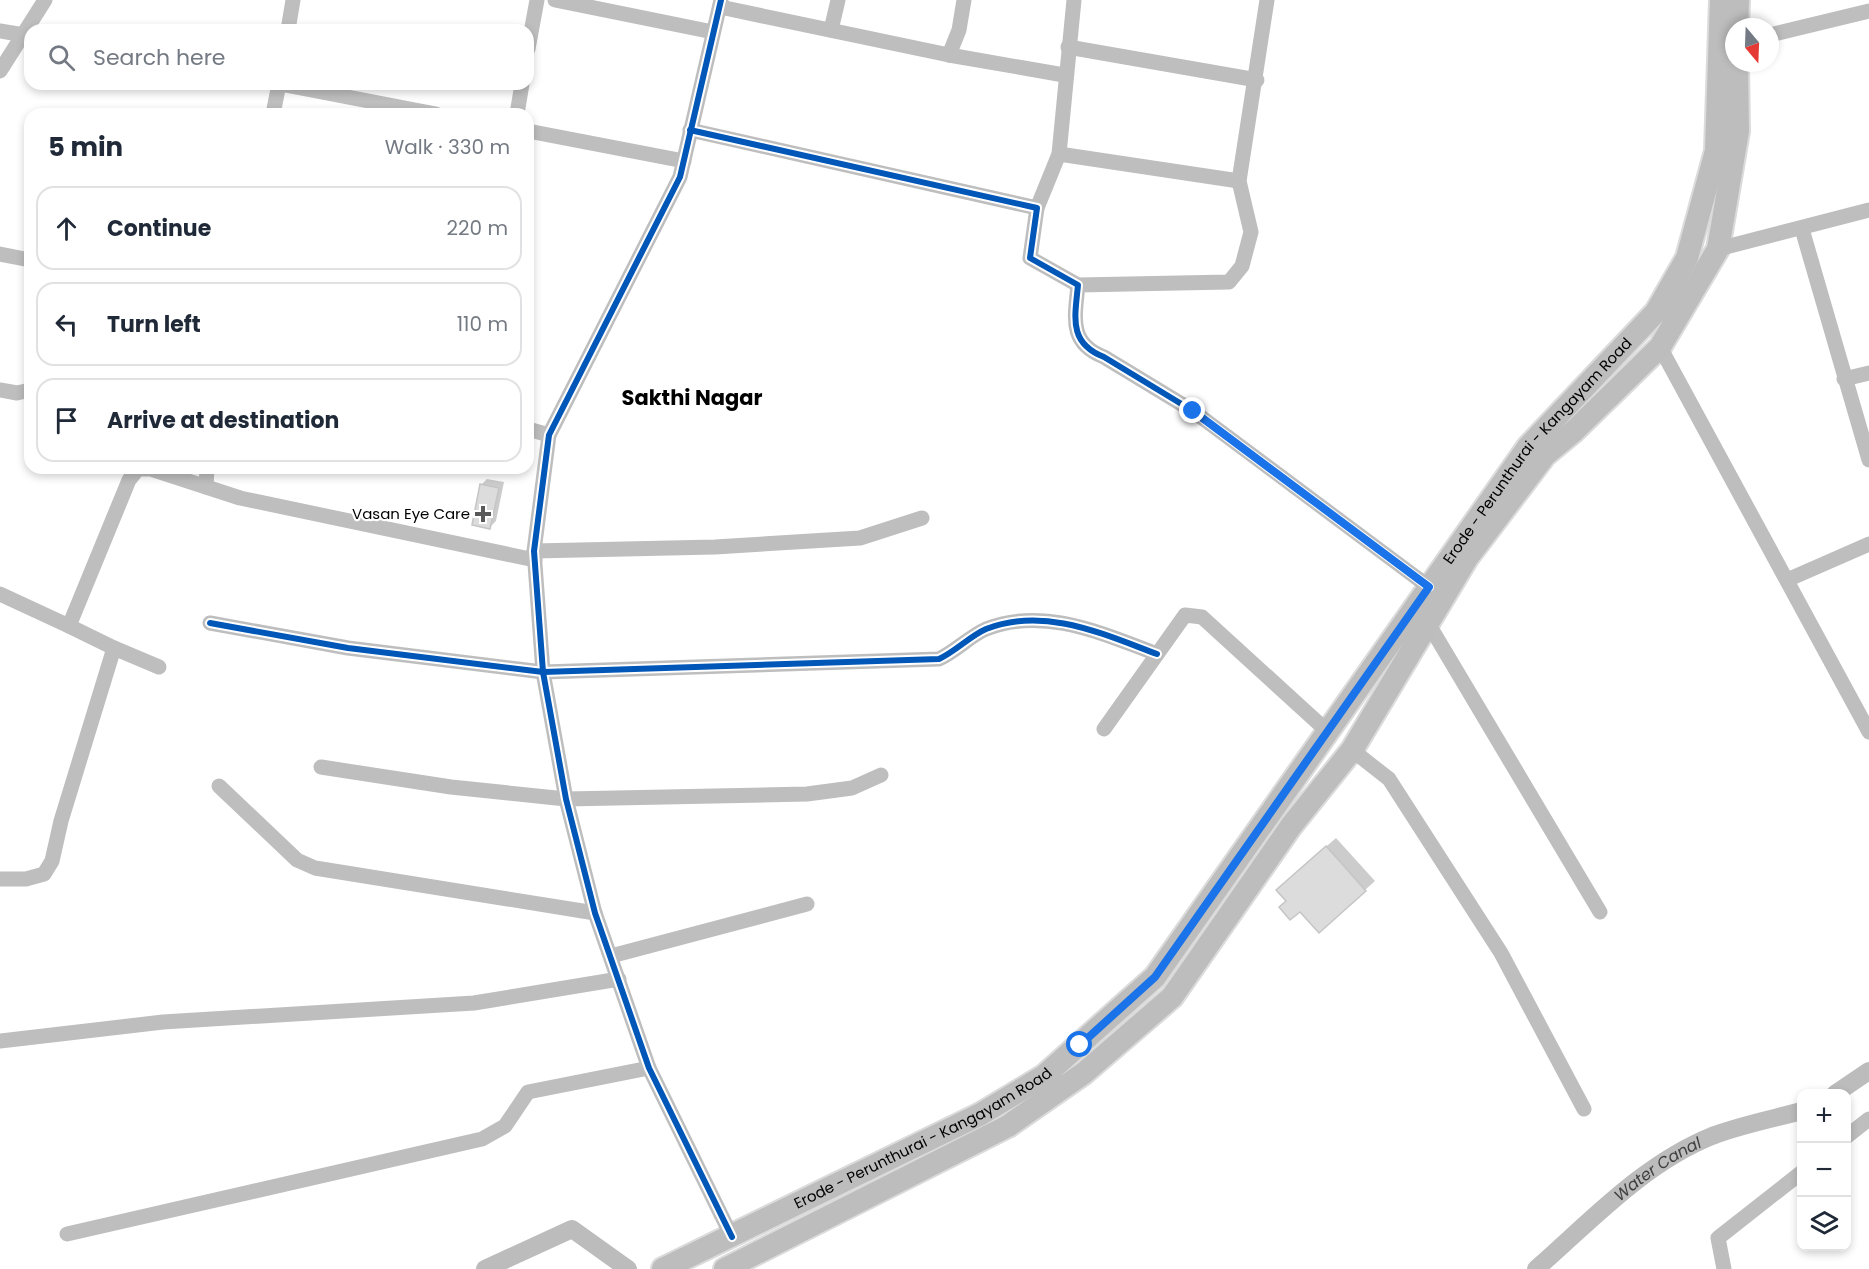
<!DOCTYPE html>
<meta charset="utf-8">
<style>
:root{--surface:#fff;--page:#f6f6f7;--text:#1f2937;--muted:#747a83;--line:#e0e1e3}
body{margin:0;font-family:Poppins,sans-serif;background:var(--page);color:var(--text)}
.controls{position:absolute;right:18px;bottom:18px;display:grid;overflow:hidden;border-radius:12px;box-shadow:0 3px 9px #0003}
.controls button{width:54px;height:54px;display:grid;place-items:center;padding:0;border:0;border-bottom:2px solid var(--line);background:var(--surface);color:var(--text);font:30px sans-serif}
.compass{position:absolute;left:1725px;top:18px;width:54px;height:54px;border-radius:50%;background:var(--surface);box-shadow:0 3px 9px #0003;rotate:161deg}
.stop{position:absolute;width:18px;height:18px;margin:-14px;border:4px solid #1a73e8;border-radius:50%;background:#fff}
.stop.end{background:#1a73e8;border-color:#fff;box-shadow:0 2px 6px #0008}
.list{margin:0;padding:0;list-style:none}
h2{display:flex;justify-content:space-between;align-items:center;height:78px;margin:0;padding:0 24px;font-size:26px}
h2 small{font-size:20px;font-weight:400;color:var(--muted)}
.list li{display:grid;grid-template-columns:39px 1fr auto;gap:18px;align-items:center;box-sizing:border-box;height:84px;margin:0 12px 12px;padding:0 12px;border:2px solid var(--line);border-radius:18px}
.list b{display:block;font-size:22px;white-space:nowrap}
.list em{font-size:20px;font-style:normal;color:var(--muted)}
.icon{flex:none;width:33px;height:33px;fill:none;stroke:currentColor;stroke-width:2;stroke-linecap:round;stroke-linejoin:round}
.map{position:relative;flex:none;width:1869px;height:1269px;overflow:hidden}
.search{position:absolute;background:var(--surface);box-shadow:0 3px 9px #0003;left:24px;top:24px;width:510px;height:66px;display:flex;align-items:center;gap:15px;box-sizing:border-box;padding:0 21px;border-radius:18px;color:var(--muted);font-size:22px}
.panel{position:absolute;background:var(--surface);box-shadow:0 3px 9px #0003;left:24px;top:108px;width:510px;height:366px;border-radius:18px}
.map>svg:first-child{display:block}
.shadow{fill:#0003}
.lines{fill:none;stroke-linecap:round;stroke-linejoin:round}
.canal{stroke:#bcbcbc;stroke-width:18}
.building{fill:#dcdcdc;stroke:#c5c5c5;stroke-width:1.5}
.primary-casing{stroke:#dbdbdb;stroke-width:26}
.street{stroke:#bebebe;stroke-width:15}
.primary{stroke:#bdbdbd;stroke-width:22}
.cycleway-casing{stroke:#fff;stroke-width:10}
.cycleway{stroke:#0057b8;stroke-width:6}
.route{stroke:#1a73e8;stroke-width:8}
.poi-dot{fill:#595959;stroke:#fff;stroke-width:2}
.labels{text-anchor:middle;stroke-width:4.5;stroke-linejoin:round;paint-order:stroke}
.street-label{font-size:15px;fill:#000;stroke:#fff}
.poi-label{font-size:15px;fill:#000;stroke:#fff;text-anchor:end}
.water-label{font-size:16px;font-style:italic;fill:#404040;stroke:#fff}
.district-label{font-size:21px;font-weight:bold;fill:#000;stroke:#fff}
</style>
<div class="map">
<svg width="1869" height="1269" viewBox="0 0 1869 1269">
<rect width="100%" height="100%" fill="#fff"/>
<g class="shadow">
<path d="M487,479l17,3 -8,39 -6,6 -9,-42z"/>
<path d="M1336,838l39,43 -10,9 -65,19 -12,-9 -1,-19z"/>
</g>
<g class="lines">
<g class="canal">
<path d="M1835,1094l34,-23"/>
<path d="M485,1269l87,-40 56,40"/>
<path id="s1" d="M1536,1269c55,-48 107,-105 176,-133 29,-11 60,-17 90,-25"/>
</g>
</g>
<g class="building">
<path d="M480,484l19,4 -9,41 -18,-4z"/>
<path d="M1326,846l40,45 -47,42 -19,-21 -10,8 -11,-13 7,-6 -10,-11z"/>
</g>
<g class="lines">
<defs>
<g id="primary">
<path d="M1737,27l1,-27"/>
<path id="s2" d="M663,1269l318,-155 63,-38 111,-99 373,-530 128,-135 31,-54 29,-107 5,-151"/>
<path d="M725,1269l283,-143 76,-53 88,-76 119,-171 61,-76 115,-192 78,-103 29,-24 86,-84 58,-98 20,-118 -1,-68"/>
</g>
</defs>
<use href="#primary" class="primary-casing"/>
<g class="street">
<path d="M555,0l158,32"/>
<path d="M721,0l-41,177 -131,258 -15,116 9,121 23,127 29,114 54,155 83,169"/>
<path d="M720,7l229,48 115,20"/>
<path d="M288,30l5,-30"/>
<path d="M831,30l7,-30"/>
<path d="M0,31l30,5"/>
<path d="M1770,35l99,-24"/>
<path d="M1068,47l189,33"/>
<path d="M528,49l9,-49"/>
<path d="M949,55l10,-25 5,-30"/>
<path d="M0,71l45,-71"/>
<path d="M280,84l156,30"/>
<path d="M273,114l6,-30"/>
<path d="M517,114l5,-30"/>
<path d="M690,130l347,78 -7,50 48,27c-3,32 -10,58 26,72l89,54 236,176"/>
<path d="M528,131l156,30"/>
<path d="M1059,154l180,27"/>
<path d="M1037,208l22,-54 15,-154"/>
<path d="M1802,229l67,231"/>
<path d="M1718,249l151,-39"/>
<path d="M0,254l30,6"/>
<path d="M1078,285l151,-3 13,-16 9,-34 -12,-51 28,-181"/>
<path d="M1660,347l209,385"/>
<path d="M1844,379l25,-6"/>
<path d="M0,390l17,3 13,-3"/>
<path d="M528,429l21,6"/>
<path d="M206,487l1,-19"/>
<path d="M534,551l181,-4 145,-9 62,-20"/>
<path d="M1787,580l82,-36"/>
<path d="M0,594l69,32 60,-146 9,-11h13l89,29 295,62"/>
<path d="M210,623l138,25 195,24 396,-13c17,-8 31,-23 47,-30 58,-23 117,5 171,25"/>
<path d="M1428,623l172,289"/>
<path d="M114,648l45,19"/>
<path d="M1104,729l81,-114 17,2 125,114"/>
<path d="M1352,750l37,29 112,174 83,156"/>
<path d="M321,767l130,20 115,12 241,-5 45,-6 29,-13"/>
<path d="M219,786l78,74 18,8 280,45"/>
<path d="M0,879h26l18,-5 8,-13 9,-40 53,-173 -45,-22"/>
<path d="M611,956l196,-52"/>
<path d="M0,1041l163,-19 311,-19 145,-24"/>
<path d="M1846,1137l23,-18"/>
<path d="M67,1234l415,-95 23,-13 23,-34 121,-24"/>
<path d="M1724,1269l-6,-31 84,-66"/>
</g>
<use href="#primary" class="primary"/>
<defs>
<g id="cycleway">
<path d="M721,0l-41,177 -131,258 -15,116 9,121 23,127 29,114 54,155 83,169"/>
<path d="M690,130l347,78 -7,50 48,27c-3,32 -10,58 26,72l89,54 236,176"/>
<path d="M210,623l138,25 195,24 396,-13c17,-8 31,-23 47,-30 58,-23 117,5 171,25"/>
</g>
</defs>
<use href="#cycleway" class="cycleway-casing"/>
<use href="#cycleway" class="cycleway"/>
</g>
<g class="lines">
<path class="route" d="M1080,1045l75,-68 274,-390 -236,-176"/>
</g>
<path class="poi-dot" d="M480 505h6v6h6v6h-6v6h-6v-6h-6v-6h6z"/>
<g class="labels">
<g class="street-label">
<text dy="5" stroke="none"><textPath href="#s2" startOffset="1227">Erode - Perunthurai - Kangayam Road</textPath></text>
<text dy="5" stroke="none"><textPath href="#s2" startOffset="291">Erode - Perunthurai - Kangayam Road</textPath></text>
</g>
<g class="poi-label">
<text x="470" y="519">Vasan Eye Care</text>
</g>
<g class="water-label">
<text dy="6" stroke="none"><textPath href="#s1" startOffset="158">Water Canal</textPath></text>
</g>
<g class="district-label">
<text x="692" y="405">Sakthi Nagar</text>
</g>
</g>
</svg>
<div class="controls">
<button>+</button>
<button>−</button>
<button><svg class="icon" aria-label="layers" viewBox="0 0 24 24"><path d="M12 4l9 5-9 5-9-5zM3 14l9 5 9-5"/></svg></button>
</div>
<svg class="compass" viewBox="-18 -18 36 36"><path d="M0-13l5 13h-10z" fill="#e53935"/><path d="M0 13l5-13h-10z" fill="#747a83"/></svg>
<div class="stop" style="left:1080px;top:1045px"></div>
<div class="stop end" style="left:1193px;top:411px"></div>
<div class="search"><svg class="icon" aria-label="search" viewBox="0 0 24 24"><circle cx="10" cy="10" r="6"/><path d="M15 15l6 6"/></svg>Search here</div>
<section class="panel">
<h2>5 min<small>Walk · 330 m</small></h2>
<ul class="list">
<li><svg class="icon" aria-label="ahead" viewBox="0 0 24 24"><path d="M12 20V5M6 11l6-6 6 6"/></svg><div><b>Continue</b></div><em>220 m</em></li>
<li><svg class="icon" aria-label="left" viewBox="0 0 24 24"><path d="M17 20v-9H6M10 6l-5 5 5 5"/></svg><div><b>Turn left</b></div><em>110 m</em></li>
<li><svg class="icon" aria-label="arrive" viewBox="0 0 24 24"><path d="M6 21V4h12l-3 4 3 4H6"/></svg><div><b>Arrive at destination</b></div></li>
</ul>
</section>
</div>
